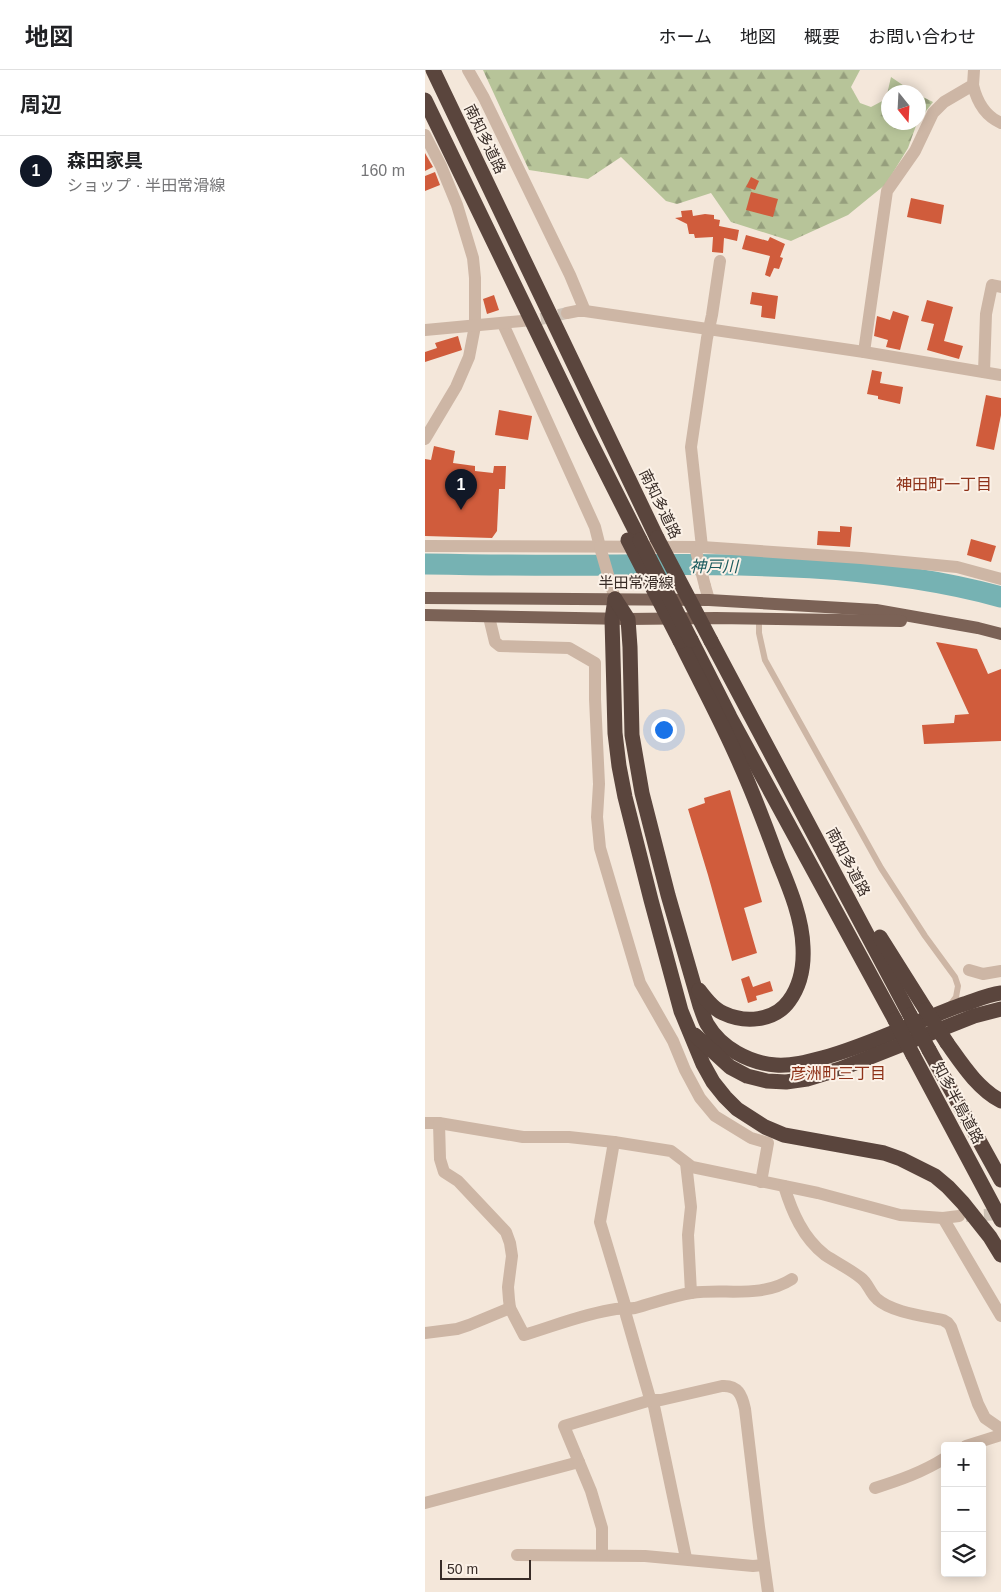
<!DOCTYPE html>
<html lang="ja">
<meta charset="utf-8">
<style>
:root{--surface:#fff;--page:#f2f2f2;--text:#202124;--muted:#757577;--line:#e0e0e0;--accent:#111827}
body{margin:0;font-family:Arial,"Noto Sans JP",sans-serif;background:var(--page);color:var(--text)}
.controls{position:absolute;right:15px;bottom:15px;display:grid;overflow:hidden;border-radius:5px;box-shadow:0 2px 12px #0003}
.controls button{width:45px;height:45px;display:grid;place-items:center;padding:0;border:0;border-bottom:1px solid var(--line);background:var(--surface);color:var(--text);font:25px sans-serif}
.compass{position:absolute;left:456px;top:15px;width:45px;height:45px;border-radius:50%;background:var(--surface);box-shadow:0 2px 12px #0003;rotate:162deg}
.scale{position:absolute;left:15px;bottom:12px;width:91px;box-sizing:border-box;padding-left:5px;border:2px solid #382c27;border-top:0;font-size:14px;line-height:18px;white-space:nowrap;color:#382c27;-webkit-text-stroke:4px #fbf1e7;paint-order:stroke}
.you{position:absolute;left:238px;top:659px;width:18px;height:18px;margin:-12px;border:4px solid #fff;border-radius:50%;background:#1a73e8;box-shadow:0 0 0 8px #1a73e833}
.badge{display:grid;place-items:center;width:32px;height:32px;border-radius:50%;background:var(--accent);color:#fff;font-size:16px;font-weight:700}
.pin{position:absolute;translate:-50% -41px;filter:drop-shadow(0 1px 2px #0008)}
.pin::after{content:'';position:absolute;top:26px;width:18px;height:15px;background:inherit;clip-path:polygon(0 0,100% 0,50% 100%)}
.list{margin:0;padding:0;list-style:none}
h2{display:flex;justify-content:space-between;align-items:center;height:65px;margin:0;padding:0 20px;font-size:21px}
h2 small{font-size:16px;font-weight:400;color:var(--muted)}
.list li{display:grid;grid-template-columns:32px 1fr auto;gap:15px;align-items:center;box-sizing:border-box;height:70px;padding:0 20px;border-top:1px solid var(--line)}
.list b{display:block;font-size:19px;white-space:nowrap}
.list p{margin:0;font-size:16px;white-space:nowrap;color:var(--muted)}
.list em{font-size:16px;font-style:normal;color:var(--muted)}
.icon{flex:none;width:28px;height:28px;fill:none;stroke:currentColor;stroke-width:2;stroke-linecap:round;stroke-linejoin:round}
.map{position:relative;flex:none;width:576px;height:1522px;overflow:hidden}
header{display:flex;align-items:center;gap:30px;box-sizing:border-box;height:70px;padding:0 25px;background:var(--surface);border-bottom:1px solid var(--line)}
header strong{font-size:24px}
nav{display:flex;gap:28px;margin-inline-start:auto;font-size:18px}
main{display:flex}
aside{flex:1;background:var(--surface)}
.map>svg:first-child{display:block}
.forest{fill:url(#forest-firs)}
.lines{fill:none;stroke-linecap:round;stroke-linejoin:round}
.river{stroke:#76b2b3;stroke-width:21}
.building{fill:#d05c3c}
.minor-tunnel{stroke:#cec2b6;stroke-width:12;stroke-dasharray:12 6;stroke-linecap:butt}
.service{stroke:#cdb6a5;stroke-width:6}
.minor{stroke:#cdb6a5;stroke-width:12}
.tertiary{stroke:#cdb6a5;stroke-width:12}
.primary{stroke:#7b6256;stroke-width:12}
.motorway{stroke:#5a453d;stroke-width:15}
.motorway-bridge{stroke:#5a453d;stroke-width:15}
.labels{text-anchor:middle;stroke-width:4;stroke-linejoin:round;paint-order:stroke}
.street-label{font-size:15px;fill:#382c27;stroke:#fbf1e7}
.neighbourhood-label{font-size:16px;fill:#8e3219;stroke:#fbf1e7}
.water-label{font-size:16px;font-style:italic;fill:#195a5d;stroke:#fbf1e7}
</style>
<header>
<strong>地図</strong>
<nav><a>ホーム</a><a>地図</a><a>概要</a><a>お問い合わせ</a></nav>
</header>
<main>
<aside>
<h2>周辺<small></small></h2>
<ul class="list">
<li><span class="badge">1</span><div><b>森田家具</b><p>ショップ · 半田常滑線</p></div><em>160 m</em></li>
</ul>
</aside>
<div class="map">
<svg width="576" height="1522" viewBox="0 0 576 1522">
<defs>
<pattern id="forest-firs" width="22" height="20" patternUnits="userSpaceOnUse" patternTransform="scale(1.25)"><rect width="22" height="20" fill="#b7c499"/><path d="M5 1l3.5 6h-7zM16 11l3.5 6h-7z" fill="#969f7d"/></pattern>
</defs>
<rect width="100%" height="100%" fill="#f4e7da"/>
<g class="forest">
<path d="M58,0h377l-9,17 9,16 11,4 15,-8 5,-22 22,15h-25v30l29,1 -9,25 -22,36 -38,31 -57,26 -60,-19 -20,-29 -34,11 -11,-3 -45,-44 -33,22 -59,-9z"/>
<path d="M494,25l14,7 -14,18z"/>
</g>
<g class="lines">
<path class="river" d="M0,494c61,1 121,2 182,1 131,-1 266,-3 394,32"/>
</g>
<g class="building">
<path d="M0,83l8,14 -8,4z"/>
<path d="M10,102l5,13 -15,6v-15z"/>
<path d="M326,107l8,4 -4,9 -9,-3z"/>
<path d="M326,122l27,7 -5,18 -27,-7z"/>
<path d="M486,128l33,7 -3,19 -34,-7z"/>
<path d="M267,140l1,6 12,-2 9,1v4l6,1 -1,6 20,4 -2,11 -13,-3 -1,15 -11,-1 1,-15 -18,1 -1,-4h-5l-2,-10 -12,-6 7,-1 -1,-6z"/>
<path d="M321,165l22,6 2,-4 15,7 -5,13 3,1 -4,11 -5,-1 -4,9 -5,-2 5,-19 -28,-7z"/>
<path d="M327,222l26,4 -3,23 -14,-2 1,-11 -12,-2z"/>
<path d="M69,225l5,15 -12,4 -4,-15z"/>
<path d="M502,230l26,7 -9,34 19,5 -4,13 -32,-9 7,-26 -13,-3z"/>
<path d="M468,241l16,5 -9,34 -14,-3 2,-7 -14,-4 3,-20 13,4z"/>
<path d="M33,266l4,14 -37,12v-10l12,-4 -2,-5z"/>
<path d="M447,300l10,2 -2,11 23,4 -3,17 -22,-5v-3l-11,-2z"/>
<path d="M561,325l15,3v17l-7,35 -18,-4z"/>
<path d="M74,340l33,6 -4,24 -33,-5z"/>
<path d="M9,376l21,5 -2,12 22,3v5l18,2 1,-7h12l-1,23h-6l-2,42 -5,7 -67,-2v-77l6,1z"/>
<path d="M415,456l12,1 -2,20 -33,-2 1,-14 22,1z"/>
<path d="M546,469l25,7 -5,16 -24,-7z"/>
<path d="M511,572l41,7 11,25 13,-5v72l-77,3 -2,-19 32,-2 1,-8 14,-1z"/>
<path d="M305,720l32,112 -18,6 13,45 -25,8 -24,-86 -20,-66 17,-6 -1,-5z"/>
<path d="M324,906l4,11 17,-6 3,10 -17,5 1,4 -9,3 -7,-24z"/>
</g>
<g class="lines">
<g class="minor-tunnel">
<path d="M98,251l18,-2 26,-6"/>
<path d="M541,1146l35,-2"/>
</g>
<path class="service" d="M334,549v14l6,27 116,208 44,68 30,41 3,9 -2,11 -6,8"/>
<g class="minor">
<path d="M43,0l16,28 86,177 15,36"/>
<path d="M548,15c4,17 12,31 28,38"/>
<path d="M0,65l16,31 16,39 16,53 2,20v48l-6,31 -13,30 -31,52"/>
<path d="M142,243l10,-2h8l279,41 137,23"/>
<path d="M78,254l92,203 5,20"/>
<path d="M0,260l97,-9"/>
<path d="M439,282l23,-161 28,-40 18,-38 11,-11 29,-17 1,-15"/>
<path d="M559,302l2,-58 6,-29 9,2"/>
<path d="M0,476l277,1 159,11 96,9 44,12"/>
<path d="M270,477l10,39"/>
<path d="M277,477l-11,-100 16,-109 5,-23 8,-54"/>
<path d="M64,547l6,25 5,4 69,2 26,15v36l4,85 -2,33 3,31 40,135 33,58 12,29 15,28 15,18 36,22 17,5 -7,39"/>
<path d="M544,900l14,4 18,-3"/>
<path d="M0,1053h14l84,14h46l45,5 57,9 21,16 126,26 82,22 43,3 16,-2"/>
<path d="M14,1053l1,36 4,13 14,9 48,51 4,11 2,13 -4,31 1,13 1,8 14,27c30,-9 62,-22 92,-26 7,-1 13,0 19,-1 19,-5 37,-12 56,-15 34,-5 70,6 101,-14"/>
<path d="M189,1072l-14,80 25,83 1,10 23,80 5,11 32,152"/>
<path d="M261,1093l5,44 -3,28 3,58"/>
<path d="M359,1116c8,26 19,52 41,69 12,8 25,14 36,23 7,5 9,15 16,21 14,13 47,17 66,21l5,3 3,4 27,77 7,14 16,11"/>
<path d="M518,1148l58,98"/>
<path d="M0,1263l32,-4 12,-4 41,-17"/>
<path d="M541,1376l35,-11"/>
<path d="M450,1418c25,-8 48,-16 70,-30"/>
<path d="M0,1433l154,-41"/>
<path d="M92,1485l128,1 108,10 11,-1"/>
<path d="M177,1485v-27l-11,-37 -27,-65 87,-26h10l61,-14c16,-1 20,9 23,23l14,118 9,65"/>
</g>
<g class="tertiary">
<path d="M175,477l15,52"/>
<path d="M280,516l4,14"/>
</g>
<g class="primary">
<path d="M0,528l284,2 167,10 102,18 23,6"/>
<path d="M0,545l203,4 88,-1 185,3"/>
</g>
<g class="motorway">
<path d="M8,0l224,468"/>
<path d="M0,30l161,333 54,107"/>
<path d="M190,529l-3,20 3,114 4,33 6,31 26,103 30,111 22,53 10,18 12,15 12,12 28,18 19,8 100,18 17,6 34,17 13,11 15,16 27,34 11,18"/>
<path d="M190,529l13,20 2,28 2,88 10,58 26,102 32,111c2,5 4,12 7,18 14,24 42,39 69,41 16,1 31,-3 46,-7 48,-13 92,-36 139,-53 13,-4 26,-10 40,-12"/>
<path d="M266,570l39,77 165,303"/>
<path d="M255,571c20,41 42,81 60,123 14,31 26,63 38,96 11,27 24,57 25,87 1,19 -3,39 -14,54 -15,21 -45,22 -66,12 -10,-4 -18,-15 -24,-23"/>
<path d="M286,571l199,374"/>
<path d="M455,867l46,73"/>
<path d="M270,965l35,32 17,9 20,5 19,1 21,-3 33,-10 134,-53 27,-7"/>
<path d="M522,973c15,21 30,45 54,58"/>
<path d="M504,980l72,130"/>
<path d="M488,985l88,165"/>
</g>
<g class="motorway-bridge">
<path d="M232,468l54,103"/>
<path d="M203,470l52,101"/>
<path d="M215,470l51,100"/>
<path d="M501,940l21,33"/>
<path d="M485,945l19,35"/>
<path d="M470,950l18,35"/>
</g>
</g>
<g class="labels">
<g class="street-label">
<text transform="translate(60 69) rotate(64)" y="5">南知多道路</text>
<text transform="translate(235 434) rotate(64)" y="5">南知多道路</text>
<text x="211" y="518">半田常滑線</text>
<text transform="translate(423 792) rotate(62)" y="5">南知多道路</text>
<text transform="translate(533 1033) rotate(62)" y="5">知多半島道路</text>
</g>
<g class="neighbourhood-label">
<text x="519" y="420">神田町一丁目</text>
<text x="413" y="1009">彦洲町三丁目</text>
</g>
<g class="water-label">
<text x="289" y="502">神戸川</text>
</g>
</g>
</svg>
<div class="controls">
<button>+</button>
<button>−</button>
<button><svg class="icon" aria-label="layers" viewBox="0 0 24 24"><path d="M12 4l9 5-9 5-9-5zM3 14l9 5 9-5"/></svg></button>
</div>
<svg class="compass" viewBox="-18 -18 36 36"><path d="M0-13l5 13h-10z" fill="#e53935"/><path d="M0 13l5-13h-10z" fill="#757577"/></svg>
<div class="scale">50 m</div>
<div class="you"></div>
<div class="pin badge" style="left:36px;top:440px">1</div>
</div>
</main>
